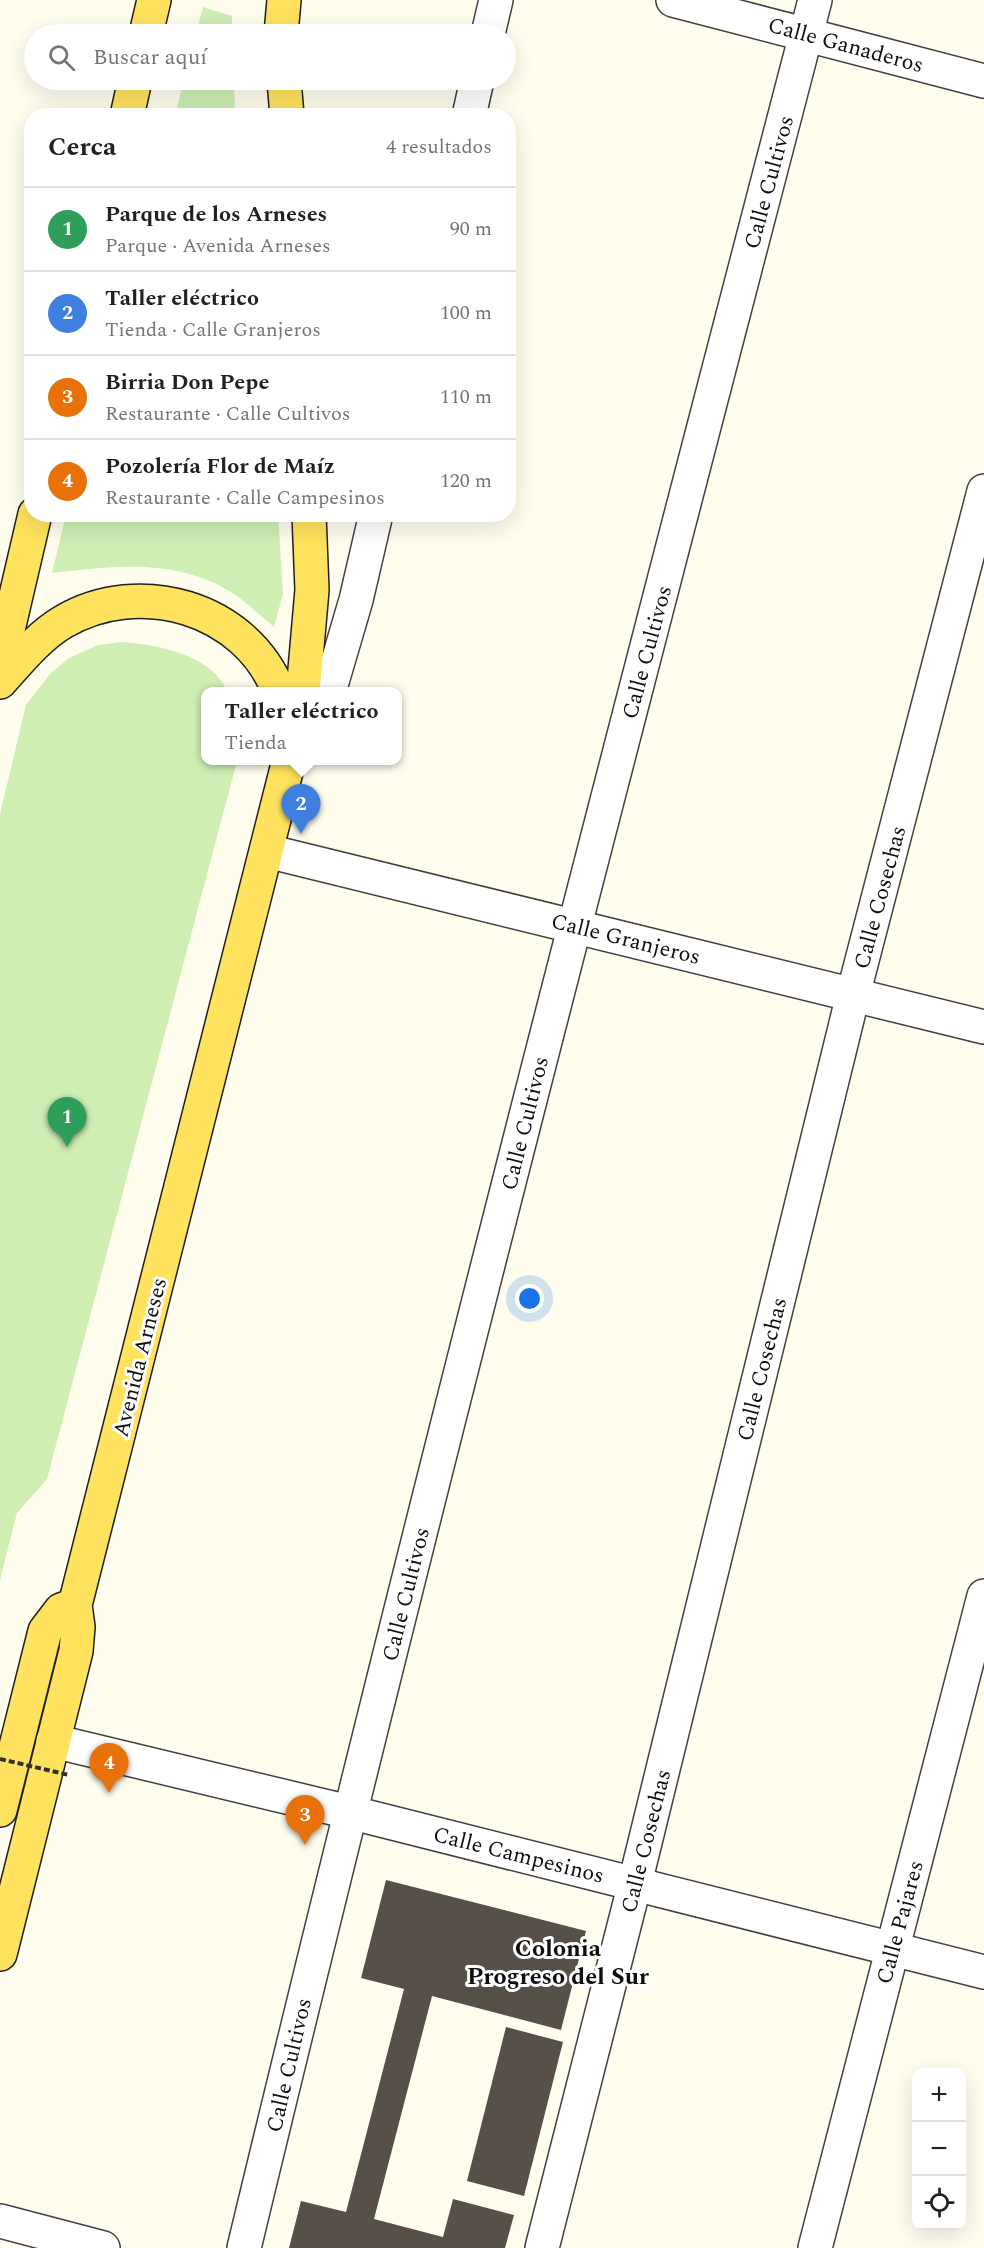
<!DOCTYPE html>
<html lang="es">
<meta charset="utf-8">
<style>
:root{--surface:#fff;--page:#f6f6f6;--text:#202124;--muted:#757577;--line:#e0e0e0;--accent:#db2777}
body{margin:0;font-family:Spectral,serif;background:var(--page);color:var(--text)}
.controls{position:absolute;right:18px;bottom:18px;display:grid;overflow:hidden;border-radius:12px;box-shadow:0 6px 24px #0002}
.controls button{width:54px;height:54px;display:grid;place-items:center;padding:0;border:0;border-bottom:2px solid var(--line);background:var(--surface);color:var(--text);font:30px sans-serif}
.you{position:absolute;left:530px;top:1299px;width:21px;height:21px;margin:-15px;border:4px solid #fff;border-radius:50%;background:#1a73e8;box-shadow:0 0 0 9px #1a73e833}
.badge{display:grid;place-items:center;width:39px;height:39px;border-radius:50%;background:var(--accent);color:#fff;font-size:20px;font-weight:700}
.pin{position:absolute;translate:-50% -50px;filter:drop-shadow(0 2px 3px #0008)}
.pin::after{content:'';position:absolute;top:32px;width:21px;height:18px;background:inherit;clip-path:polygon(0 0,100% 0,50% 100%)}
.popup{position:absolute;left:201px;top:687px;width:201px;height:78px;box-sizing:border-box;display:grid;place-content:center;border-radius:12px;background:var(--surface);filter:drop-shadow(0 2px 4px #0005);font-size:20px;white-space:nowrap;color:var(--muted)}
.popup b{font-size:22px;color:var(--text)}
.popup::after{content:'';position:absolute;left:50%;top:100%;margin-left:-12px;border:12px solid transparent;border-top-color:var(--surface)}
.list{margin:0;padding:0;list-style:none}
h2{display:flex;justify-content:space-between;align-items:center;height:78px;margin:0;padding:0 24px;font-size:26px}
h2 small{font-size:20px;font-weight:400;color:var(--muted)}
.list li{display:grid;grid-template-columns:39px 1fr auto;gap:18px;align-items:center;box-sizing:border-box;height:84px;padding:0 24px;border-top:2px solid var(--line)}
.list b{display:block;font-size:22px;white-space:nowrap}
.list p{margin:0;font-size:20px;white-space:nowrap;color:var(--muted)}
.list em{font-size:20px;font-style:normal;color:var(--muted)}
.icon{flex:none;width:33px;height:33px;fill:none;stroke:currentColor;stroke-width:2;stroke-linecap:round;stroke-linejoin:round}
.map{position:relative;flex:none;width:984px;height:2248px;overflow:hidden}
.search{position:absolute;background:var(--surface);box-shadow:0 6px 24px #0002;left:24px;top:24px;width:492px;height:66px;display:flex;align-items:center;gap:15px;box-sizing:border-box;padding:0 21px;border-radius:33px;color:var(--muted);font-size:22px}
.panel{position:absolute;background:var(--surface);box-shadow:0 6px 24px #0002;left:24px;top:108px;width:492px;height:414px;border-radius:24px}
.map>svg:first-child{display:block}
.green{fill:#ceeeb4}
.building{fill:#575049}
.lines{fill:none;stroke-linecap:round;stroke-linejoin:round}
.minor-casing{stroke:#414141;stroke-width:36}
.major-casing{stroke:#1f1f1f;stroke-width:36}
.minor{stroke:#fff;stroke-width:33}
.major{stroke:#ffe35e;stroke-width:33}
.path-bridge{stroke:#303030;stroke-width:4;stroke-dasharray:6 3;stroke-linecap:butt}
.labels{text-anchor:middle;stroke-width:6;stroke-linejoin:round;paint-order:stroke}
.street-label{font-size:22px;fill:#0e0e0e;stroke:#fff}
.neighbourhood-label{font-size:24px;font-weight:bold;fill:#0e0e0e;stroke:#fff}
</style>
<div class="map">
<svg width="984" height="2248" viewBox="0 0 984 2248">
<rect width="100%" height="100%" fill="#fffdee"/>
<g class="green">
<path d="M203,7l29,9v18h-36z"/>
<path d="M184,80h50l1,35h-60z"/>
<path d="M66,515h212l5,79 -9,33c-14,-11 -27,-25 -43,-35 -56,-34 -117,-26 -179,-19z"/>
<path d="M123,642c35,3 89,13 104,49l-22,1v68l32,1 -190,718 -30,34 -17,67v-766l26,-109 24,-31 19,-16 29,-13z"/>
</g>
<g class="building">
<path d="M386,1880l200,51 -25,99 -129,-34 -58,223 69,18 10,-38 61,16 -9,33h-216l12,-47 45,11 58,-223 -43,-11z"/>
<path d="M506,2027l57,15 -39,154 -57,-15z"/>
</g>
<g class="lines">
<defs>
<g id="minor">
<path d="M673,0l311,81"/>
<path d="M488,34l8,-34"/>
<path d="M469,116l8,-36"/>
<path d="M329,692l27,-92 20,-86"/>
<path d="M267,851l717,176"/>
<path d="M53,1741l296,71 635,160"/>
<path d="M0,2221l103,27"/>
<path d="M244,2248c181,-752 376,-1500 571,-2248"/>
<path d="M542,2248l93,-365 218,-888 131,-504"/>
<path d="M815,2248l169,-652"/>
</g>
<g id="major">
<path d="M146,34l8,-34"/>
<path d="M281,34l3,-34"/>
<path d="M284,80l3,36"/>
<path d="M127,116l8,-36"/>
<path d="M0,664l35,-150"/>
<path d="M0,682c19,-21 39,-46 63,-60 76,-45 183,-15 216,70"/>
<path d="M303,692l9,-102 -3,-76"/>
<path d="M0,1810l45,-179 16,-21 14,-5"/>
<path d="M0,1954l76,-303 2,-24 -3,-22 214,-845"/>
</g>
</defs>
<use href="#minor" class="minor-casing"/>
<use href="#major" class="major-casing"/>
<use href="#minor" class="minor"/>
<use href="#major" class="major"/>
<path class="path-bridge" d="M0,1759l69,16"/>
</g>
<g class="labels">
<g class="street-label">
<text transform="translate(846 44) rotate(15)" y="8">Calle Ganaderos</text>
<text transform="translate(768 182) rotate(-75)" y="8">Calle Cultivos</text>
<text transform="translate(646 652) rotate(-75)" y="8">Calle Cultivos</text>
<text transform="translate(879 897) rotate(-75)" y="8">Calle Cosechas</text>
<text transform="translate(626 938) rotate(14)" y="8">Calle Granjeros</text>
<text transform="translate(524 1123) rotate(-76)" y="8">Calle Cultivos</text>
<text transform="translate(139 1357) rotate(-76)" y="8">Avenida Arneses</text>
<text transform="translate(761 1369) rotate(-76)" y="8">Calle Cosechas</text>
<text transform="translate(405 1594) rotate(-76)" y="8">Calle Cultivos</text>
<text transform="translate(645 1841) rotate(-76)" y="8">Calle Cosechas</text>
<text transform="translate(519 1854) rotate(14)" y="8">Calle Campesinos</text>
<text transform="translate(899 1922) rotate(-75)" y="8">Calle Pajares</text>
<text transform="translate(288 2065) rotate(-77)" y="8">Calle Cultivos</text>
</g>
<g class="neighbourhood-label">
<text x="558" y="1956">Colonia<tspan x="558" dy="28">Progreso del Sur</tspan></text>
</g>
</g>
</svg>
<div class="controls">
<button>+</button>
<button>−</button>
<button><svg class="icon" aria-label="locate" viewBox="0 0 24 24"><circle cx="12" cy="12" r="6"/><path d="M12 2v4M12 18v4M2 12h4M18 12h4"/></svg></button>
</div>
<div class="you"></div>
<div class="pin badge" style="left:67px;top:1147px;background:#2e9e5b">1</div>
<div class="pin badge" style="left:301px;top:834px;background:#3f7fe0">2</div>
<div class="popup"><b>Taller eléctrico</b>Tienda</div>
<div class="pin badge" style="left:305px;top:1845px;background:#e8710a">3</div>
<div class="pin badge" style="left:109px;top:1793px;background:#e8710a">4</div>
<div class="search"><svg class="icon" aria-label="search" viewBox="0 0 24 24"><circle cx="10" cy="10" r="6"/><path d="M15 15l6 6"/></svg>Buscar aquí</div>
<section class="panel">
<h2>Cerca<small>4 resultados</small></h2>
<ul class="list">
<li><span class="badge" style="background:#2e9e5b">1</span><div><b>Parque de los Arneses</b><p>Parque · Avenida Arneses</p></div><em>90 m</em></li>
<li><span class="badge" style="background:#3f7fe0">2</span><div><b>Taller eléctrico</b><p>Tienda · Calle Granjeros</p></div><em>100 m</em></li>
<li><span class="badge" style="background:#e8710a">3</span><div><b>Birria Don Pepe</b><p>Restaurante · Calle Cultivos</p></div><em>110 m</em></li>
<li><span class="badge" style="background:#e8710a">4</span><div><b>Pozolería Flor de Maíz</b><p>Restaurante · Calle Campesinos</p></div><em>120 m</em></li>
</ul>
</section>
</div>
